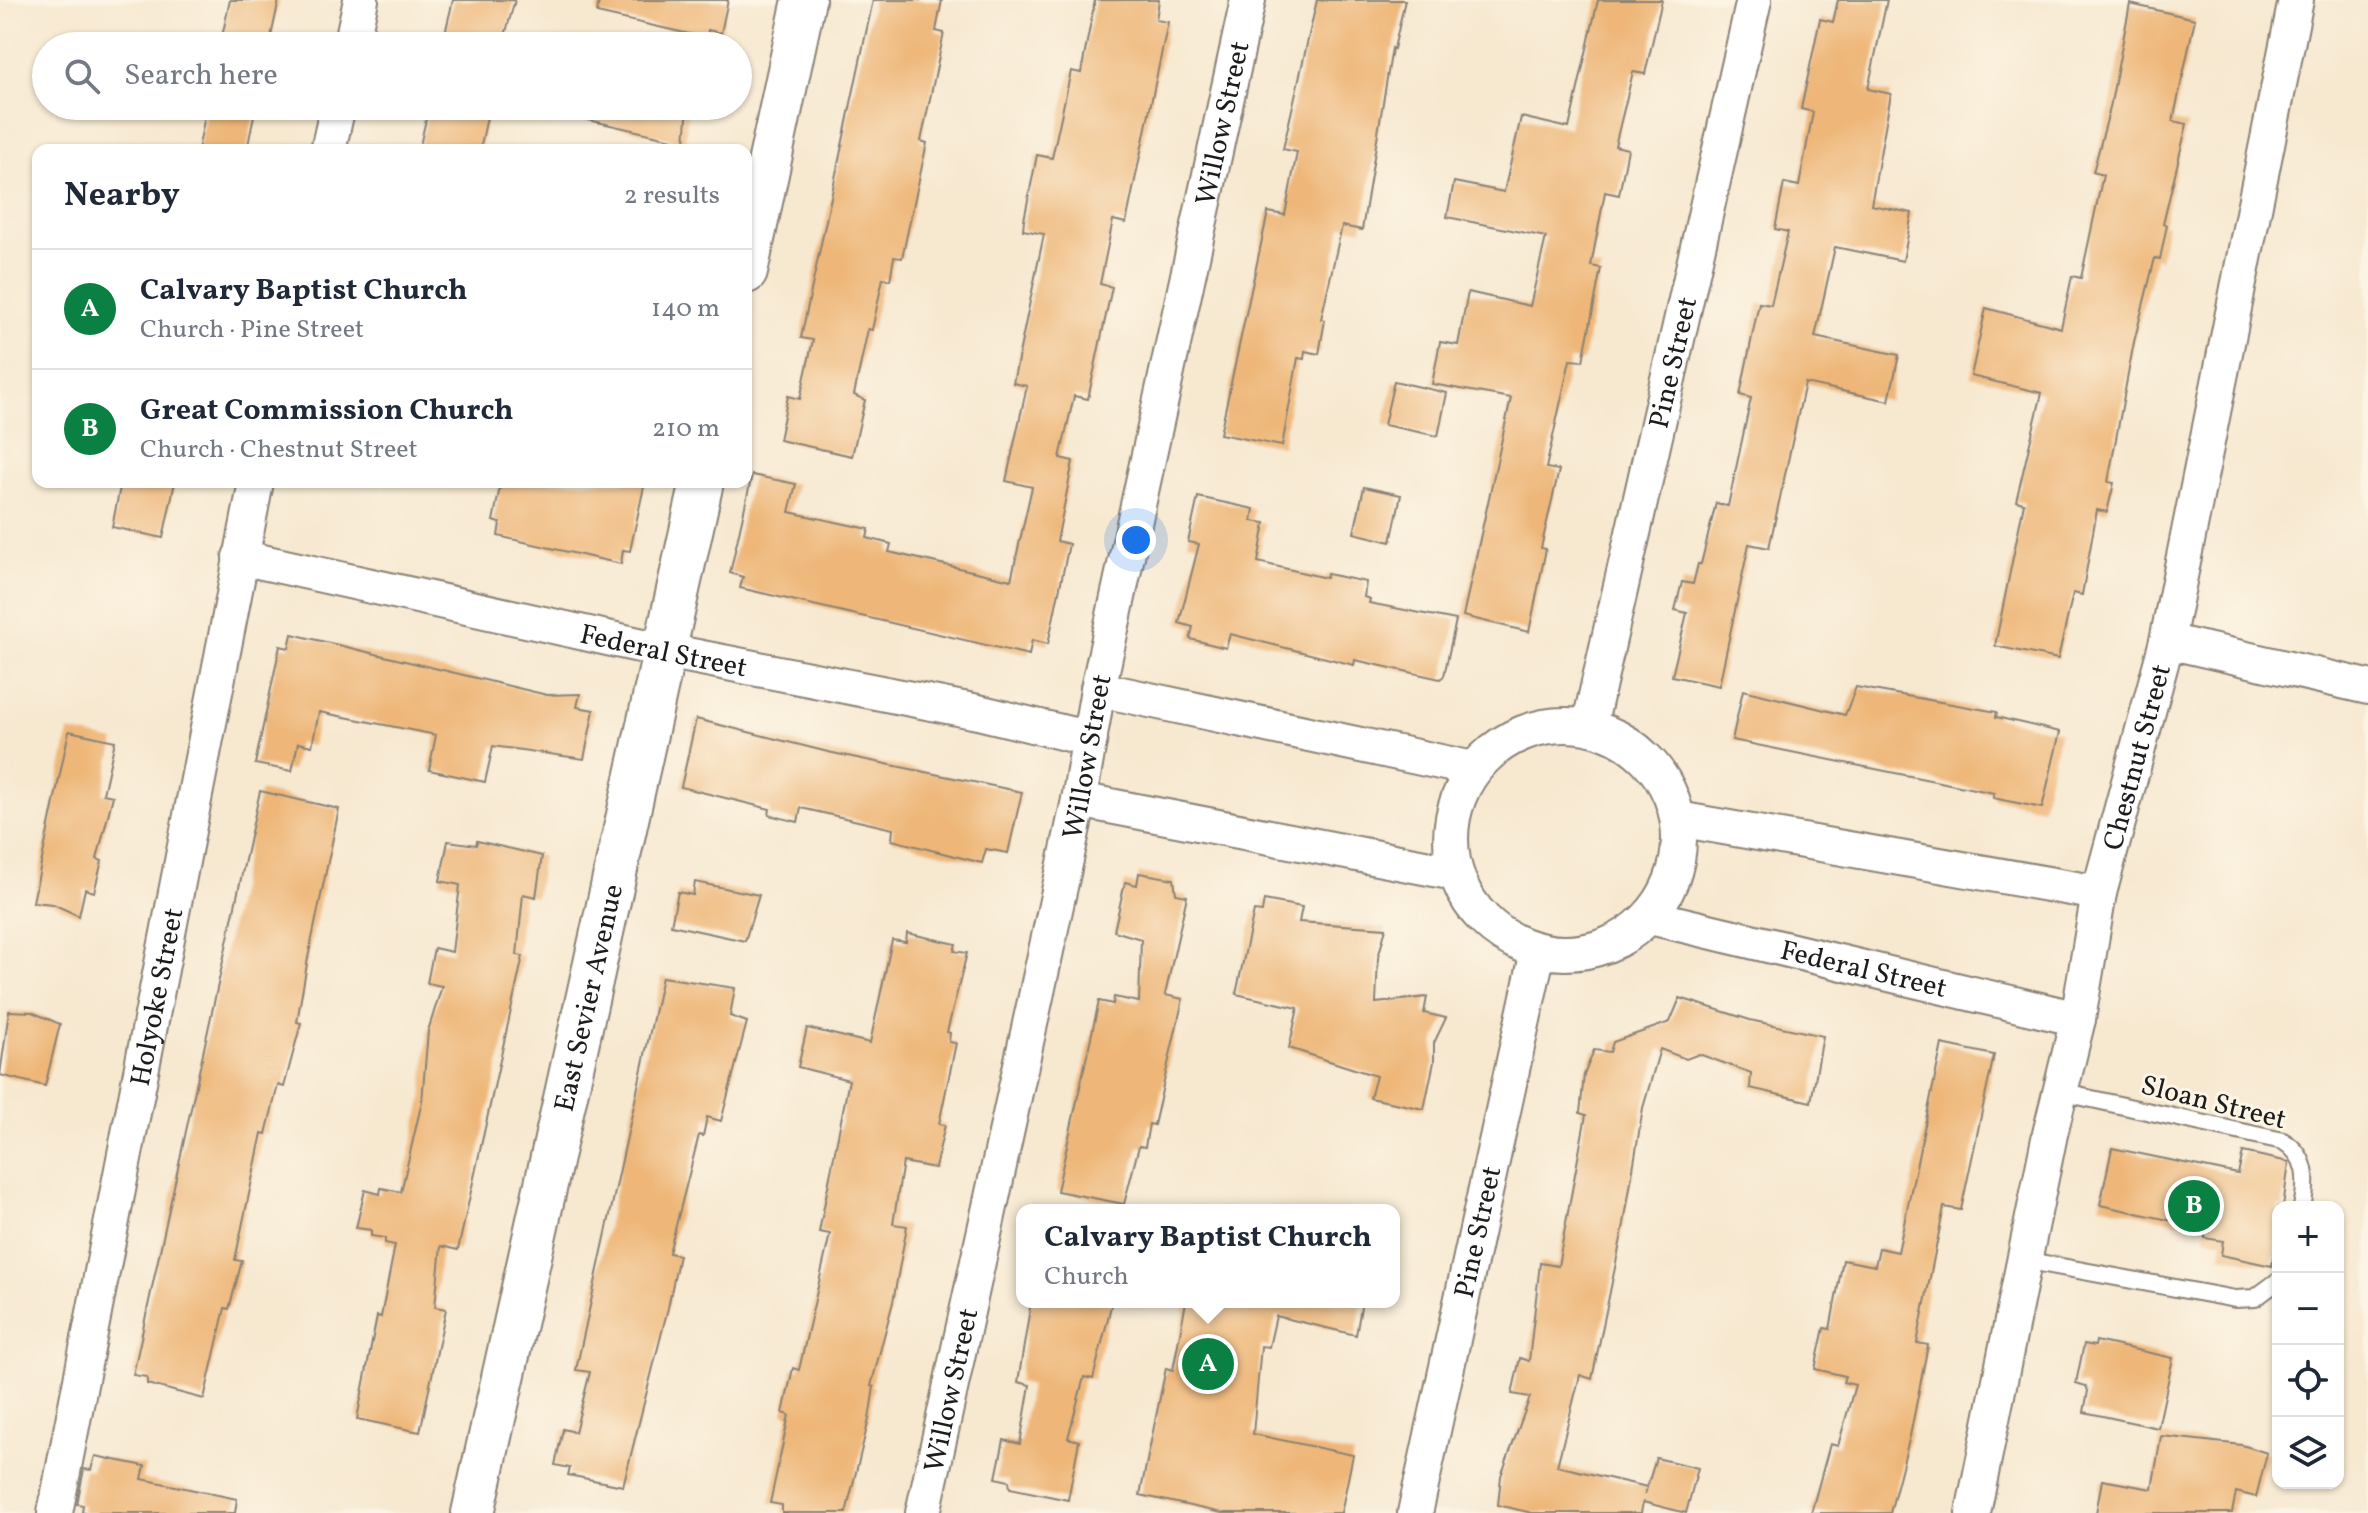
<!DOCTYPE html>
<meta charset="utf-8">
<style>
:root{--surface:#fff;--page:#f2f2f3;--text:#1f2937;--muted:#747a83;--line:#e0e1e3;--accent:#0b8043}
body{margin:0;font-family:Vollkorn,serif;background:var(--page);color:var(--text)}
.controls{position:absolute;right:24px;bottom:24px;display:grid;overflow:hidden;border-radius:16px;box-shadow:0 2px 6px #0004}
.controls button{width:72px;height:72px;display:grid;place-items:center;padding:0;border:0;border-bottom:2px solid var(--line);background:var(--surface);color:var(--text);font:40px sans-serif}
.you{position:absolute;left:1136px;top:540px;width:28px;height:28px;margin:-20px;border:6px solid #fff;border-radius:50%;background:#1a73e8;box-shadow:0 0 0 12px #1a73e833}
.badge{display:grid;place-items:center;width:52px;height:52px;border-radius:50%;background:var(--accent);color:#fff;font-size:26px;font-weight:700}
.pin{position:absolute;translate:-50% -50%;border:4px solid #fff;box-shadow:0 2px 8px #0006}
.popup{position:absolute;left:1016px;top:1204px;width:384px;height:104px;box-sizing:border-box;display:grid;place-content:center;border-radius:16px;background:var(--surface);filter:drop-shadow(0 2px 6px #0005);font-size:26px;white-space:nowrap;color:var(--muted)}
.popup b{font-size:30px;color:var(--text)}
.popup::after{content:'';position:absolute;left:50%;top:100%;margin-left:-16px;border:16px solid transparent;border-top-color:var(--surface)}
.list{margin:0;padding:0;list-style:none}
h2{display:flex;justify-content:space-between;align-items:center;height:104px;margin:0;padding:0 32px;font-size:34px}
h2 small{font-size:26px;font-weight:400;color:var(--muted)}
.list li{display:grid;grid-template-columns:52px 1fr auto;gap:24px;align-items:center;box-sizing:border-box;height:120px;padding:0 32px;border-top:2px solid var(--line)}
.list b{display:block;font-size:30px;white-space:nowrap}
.list p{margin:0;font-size:26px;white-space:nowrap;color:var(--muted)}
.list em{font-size:26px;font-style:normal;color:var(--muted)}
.icon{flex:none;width:44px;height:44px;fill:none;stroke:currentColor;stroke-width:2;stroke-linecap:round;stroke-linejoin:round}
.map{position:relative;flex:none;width:2368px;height:1513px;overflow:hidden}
.search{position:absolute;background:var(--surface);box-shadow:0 2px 6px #0004;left:32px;top:32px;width:720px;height:88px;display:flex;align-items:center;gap:20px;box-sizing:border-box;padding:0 28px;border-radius:44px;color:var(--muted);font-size:30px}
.panel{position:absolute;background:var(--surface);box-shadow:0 2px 6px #0004;left:32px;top:144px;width:720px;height:344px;border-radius:16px}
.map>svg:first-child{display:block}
.building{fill:#eeb779}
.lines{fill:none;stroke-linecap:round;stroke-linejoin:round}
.service-casing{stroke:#8a8276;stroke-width:20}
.minor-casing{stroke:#8a8276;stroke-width:38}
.tertiary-casing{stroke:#8a8276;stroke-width:46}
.service{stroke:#fff;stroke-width:16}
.minor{stroke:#fff;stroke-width:34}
.tertiary{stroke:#fff;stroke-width:42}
.labels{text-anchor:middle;stroke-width:6;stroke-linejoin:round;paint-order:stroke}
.street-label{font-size:28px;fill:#1c1c1c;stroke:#fcf5e5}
</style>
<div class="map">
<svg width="2368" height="1513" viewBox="0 0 2368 1513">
<rect width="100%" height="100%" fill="#fcf5e5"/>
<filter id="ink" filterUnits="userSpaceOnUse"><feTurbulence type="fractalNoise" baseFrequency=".0125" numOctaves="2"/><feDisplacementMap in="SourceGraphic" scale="16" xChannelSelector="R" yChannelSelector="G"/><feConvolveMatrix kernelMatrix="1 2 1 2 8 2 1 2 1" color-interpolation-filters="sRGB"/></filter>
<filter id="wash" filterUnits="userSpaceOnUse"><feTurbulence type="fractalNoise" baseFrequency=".006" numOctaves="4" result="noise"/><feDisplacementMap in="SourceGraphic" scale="32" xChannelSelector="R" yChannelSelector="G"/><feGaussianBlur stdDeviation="1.8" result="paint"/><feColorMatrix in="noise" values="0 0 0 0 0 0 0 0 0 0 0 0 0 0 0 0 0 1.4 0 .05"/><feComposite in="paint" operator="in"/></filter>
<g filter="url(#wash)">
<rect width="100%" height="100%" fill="#f7e8d0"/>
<g id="blocks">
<g class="building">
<path d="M230,0h49l-10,46h-49z"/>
<path d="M453,0h62l-13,46h-60z"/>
<path d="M599,0h129l-7,33 -13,-3 -1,8 -110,-25z"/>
<path d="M873,0h69l-6,31 8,2 -23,108 6,2 -25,115 -8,-1 -4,23 -7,-2 -11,52 -4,-1 -14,66 11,5 -13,56 -73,-16 9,-44 12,3 13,-59 -12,-2z"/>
<path d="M1095,0h64l-3,20 12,2 -42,201 -13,-3 -13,64 12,3 -24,112 -14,-3 -14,62 13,3 -16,80 12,3 -21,100 -16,-4 -3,15 -289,-67 3,-11 -13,-4 22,-98 44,9 -7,28 80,17 -2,9 24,6 -2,8 122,28 21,-93 -26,-6 21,-95 -14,-3 31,-149 -21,-4 1,-10 13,-65 15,3 19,-87 10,2z"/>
<path d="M1317,0h88l-11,49 -2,-1 -30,182 -20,-4 -21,93 4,1 -6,34 -14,-3 -1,8 -6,-1 -16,88 -62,-12 48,-222 17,3 12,-63 -14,-3z"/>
<path d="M1598,0h64l-17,74 -12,-2 -18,74 13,3 -9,46 -14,-3 -14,74 10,2 -13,68 -5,25 -13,-1 -24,108 13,2 -18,78 5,1 -17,83 -66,-16 48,-218 -79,-14 8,-42 18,3 10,-53 62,14 16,-69 -99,-20 7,-35 50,10 17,-75 48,11z"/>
<path d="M1838,0h49l-19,89 23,5 -20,111 41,8 -9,48 -68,-14 -20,90 84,18 -10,46 -84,-18 -36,165 -20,-4 -30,142 -47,-10 15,-63 -12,-3 7,-28 11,2 5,-20h3l15,-61 12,3 23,-108 -11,-3 19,-92 12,2 17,-73 -13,-3 9,-46 15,3 14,-74 -12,-3 19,-90 13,3z"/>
<path d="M2130,4l65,15 -22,102 14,3 -24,100 4,1 -7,34 -5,-1 -21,84 -26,140 6,1 -7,29 -10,-2 -15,85 -9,-2 -15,66 -63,-13 29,-143 -8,-2 26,-108 -71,-17 15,-68 75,20 11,-52 9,2 22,-103 -10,-3 17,-64z"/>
<path d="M207,106h49l-9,44h-49z"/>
<path d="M429,106l58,11 -7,33h-61z"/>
<path d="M586,106h102l-3,36 -101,-23z"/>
<path d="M1394,381l53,12 -9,43 -54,-11z"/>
<path d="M121,482h54l-12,56 -51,-11z"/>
<path d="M501,482h144l-15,69 -7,-1 -2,14 -123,-28 2,-13 -7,-2z"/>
<path d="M1364,487l37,8 -10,47 -37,-9z"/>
<path d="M1198,497l56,12 -2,12 13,2 -7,39 68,16 1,-4 39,8 -2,15 6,2 -1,4 87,17 -12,56 -4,3 -85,-19 -1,5 -124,-31 -4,14 -36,-9 3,-12 -14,-4 20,-79 -11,-2z"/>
<path d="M292,634l255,61 33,-1 -3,13 17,3 -10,49 -91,-13 -8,36 -56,-12 7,-35 -117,-23 -7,34 -14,-3 -6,28 -37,-7 25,-118 9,2z"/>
<path d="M1856,687l141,25 -1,5 64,15 -18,76 -49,-10 1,-5 -262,-53 11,-50 102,25z"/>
<path d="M696,719l132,33 194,40 -14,61 -22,-4 -4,14 -90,-23 1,-11 -92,-21 -3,14 -29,-7 1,-6 -89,-22z"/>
<path d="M69,731l46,10 -12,53 10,2 -16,63 5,2 -8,31 -9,-3 -6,27 -26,-12 -20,-2z"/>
<path d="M260,791l79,18 -31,149 -11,64 4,1 -17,64 -6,-2 -12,49 -4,-1 -27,127 7,1 -13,48 -4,-1 -21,91 -57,-15v-7l-14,-2z"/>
<path d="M448,841l28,4 1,-4 65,15 -6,41 -13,-3 -6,61 6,1 -65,294 -17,-4 -6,61 11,2 -26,123 -63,-13 20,-103 4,1 14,-72 -10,-2v-5l-14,-2v-6l-15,-2 9,-38 15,4 1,-6 20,4 21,-91 6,-70 14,-45 -15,-3 7,-35 18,4 8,-67 -20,-4z"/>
<path d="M1139,873l35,6 2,15 11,2 -22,99 18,4 -29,126 -5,-1 -4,23 -6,-1 -15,58 -67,-13 42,-190 14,3 1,-7 25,5 2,-63 -27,-8 11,-49 12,3z"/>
<path d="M695,882l64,13 -14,46 -74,-16 7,-33 15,3z"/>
<path d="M1264,900l38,7 -3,15 87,6 -8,30 -2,45 51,-6 -3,16 22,5 -12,25v19l-10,47 -54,-11 6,-22 -87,-28 9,-40 -62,-14 18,-83 8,1z"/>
<path d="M907,933l49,11 -2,7 13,2 -20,79 3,1 -1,9 7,1 -17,81 6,1 -10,43 -32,-6 -10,62 14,2 -14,76 -22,84 3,1 -5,32 -23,94h-64v-8l-12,-2 19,-88 -6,-2 10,-45 6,2 31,-136 -11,-2 30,-152 -51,-13 9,-39 63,15 22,-103 14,2z"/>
<path d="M662,977l73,11 -5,28 17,6 -26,99 -14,-4 -4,19 -4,-1 -30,118 10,2 -11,53 -45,178 -55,-11 2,-7 -15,-3 8,-36 12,3 15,-60 -14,-2z"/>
<path d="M1680,998l70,22 73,16 -12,66 -61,-14 1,-15 -52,-19 -13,5 -26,-10 -17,59 -19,116 -32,155 -12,-4 -23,91 90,21 -2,7 11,-36 42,10 -12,45 -43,-11 -2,11h-109l-34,-8 3,-29 29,-79 -18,-3 8,-36 9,3 11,-98 18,3 28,-151 -6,-2 4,-38 10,-25 16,2 3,-10 57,-20z"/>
<path d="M9,1011l23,1 28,12 -15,62 -45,-11z"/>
<path d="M1942,1044l52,11 -33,155 -17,-3 -27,136 11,2 -18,91 -20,77h-79l19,-69 8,2 17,-61 -12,-3 2,-6 -30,-7 9,-41 6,1 13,-69 32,6 4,-18 19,4z"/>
<path d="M2112,1148l126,26 5,-22 46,10 -6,45h-5v27l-6,32 -51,-11 2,-14 -18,-3v-10l-105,-23z"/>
<path d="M1031,1302h81l-19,77 -9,-2 -16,61 11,3 -11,59 -58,-12 -1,-7 -13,-3 8,-38 16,4 10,-59 -12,-3z"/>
<path d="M1186,1302h176l-6,33 -80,-19 -7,31 -8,-1 -8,88 100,21 -12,58h-119l-82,-18 26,-127 7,2z"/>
<path d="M2096,1341l77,17 -15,70 -74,-16 4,-21 -2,-5 -10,-3 8,-39 11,2z"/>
<path d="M2161,1436l81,9 25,8 -11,44 -20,-5 -4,21h-136l6,-33 50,9z"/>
<path d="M95,1456l50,10 -3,13 95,20 -2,14h-153l1,-8 -6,-1 7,-35 7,1z"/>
</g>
</g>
</g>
<g filter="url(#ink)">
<use href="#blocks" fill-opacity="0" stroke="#8a8276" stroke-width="2"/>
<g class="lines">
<defs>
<g id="service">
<path d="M2060,1092l223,49c25,15 25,40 19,66"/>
<path d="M2024,1260l211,39 20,-1 23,-17"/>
</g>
<g id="minor">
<path d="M351,46l10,-46"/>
<path d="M328,150l10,-44"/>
<path id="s1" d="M240,557l426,94 312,61 112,27"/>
<path d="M2167,641l201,46"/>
<path d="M1098,689l375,80"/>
<circle cx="1565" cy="839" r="114"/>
<path id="s2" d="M1589,727l165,-727"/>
<path d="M1079,800l376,73"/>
<path d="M1678,819l421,74"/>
<path id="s3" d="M1650,917l428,102"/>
<path id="s4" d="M55,1513l201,-1031"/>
<path id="s5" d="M923,1513l156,-713 19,-111 150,-689"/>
<path id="s6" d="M1415,1513l123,-562"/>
<path id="s7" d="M1973,1513l77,-379 28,-115 21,-126 68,-252 129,-641"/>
</g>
<g id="tertiary">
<path d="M746,272l58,-272"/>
<path id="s8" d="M473,1513l229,-1031"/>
</g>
</defs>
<use href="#service" class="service-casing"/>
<use href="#minor" class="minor-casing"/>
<use href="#tertiary" class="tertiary-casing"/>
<use href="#service" class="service"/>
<use href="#minor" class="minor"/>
<use href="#tertiary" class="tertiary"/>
</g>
</g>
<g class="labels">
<g class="street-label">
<text dy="10" stroke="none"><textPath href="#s5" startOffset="1422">Willow Street</textPath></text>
<text dy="10" stroke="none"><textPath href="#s2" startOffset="374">Pine Street</textPath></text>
<text dy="10" stroke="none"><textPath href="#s1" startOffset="434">Federal Street</textPath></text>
<text dy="10" stroke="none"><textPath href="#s5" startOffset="774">Willow Street</textPath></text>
<text dy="10" stroke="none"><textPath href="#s7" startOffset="774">Chestnut Street</textPath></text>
<text dy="10" stroke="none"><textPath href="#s3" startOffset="220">Federal Street</textPath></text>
<text dy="10" stroke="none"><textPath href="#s4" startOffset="526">Holyoke Street</textPath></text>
<text dy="10" stroke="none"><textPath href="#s8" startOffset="528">East Sevier Avenue</textPath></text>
<text transform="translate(2214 1101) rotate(14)" y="10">Sloan Street</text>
<text dy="10" stroke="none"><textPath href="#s6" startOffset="288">Pine Street</textPath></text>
<text dy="10" stroke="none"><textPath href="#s5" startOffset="126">Willow Street</textPath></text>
</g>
</g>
</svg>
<div class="controls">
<button>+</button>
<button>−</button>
<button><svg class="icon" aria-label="locate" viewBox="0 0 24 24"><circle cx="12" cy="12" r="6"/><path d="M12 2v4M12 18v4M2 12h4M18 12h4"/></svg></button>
<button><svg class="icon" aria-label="layers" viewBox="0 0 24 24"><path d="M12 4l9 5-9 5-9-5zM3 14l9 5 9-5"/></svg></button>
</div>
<div class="you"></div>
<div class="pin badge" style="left:1208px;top:1364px">A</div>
<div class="popup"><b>Calvary Baptist Church</b>Church</div>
<div class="pin badge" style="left:2194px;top:1206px">B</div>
<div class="search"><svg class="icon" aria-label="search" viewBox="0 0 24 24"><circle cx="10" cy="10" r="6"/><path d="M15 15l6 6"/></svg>Search here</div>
<section class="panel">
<h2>Nearby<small>2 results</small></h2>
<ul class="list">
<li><span class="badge">A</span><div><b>Calvary Baptist Church</b><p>Church · Pine Street</p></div><em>140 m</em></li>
<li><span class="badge">B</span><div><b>Great Commission Church</b><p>Church · Chestnut Street</p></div><em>210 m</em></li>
</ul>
</section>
</div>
